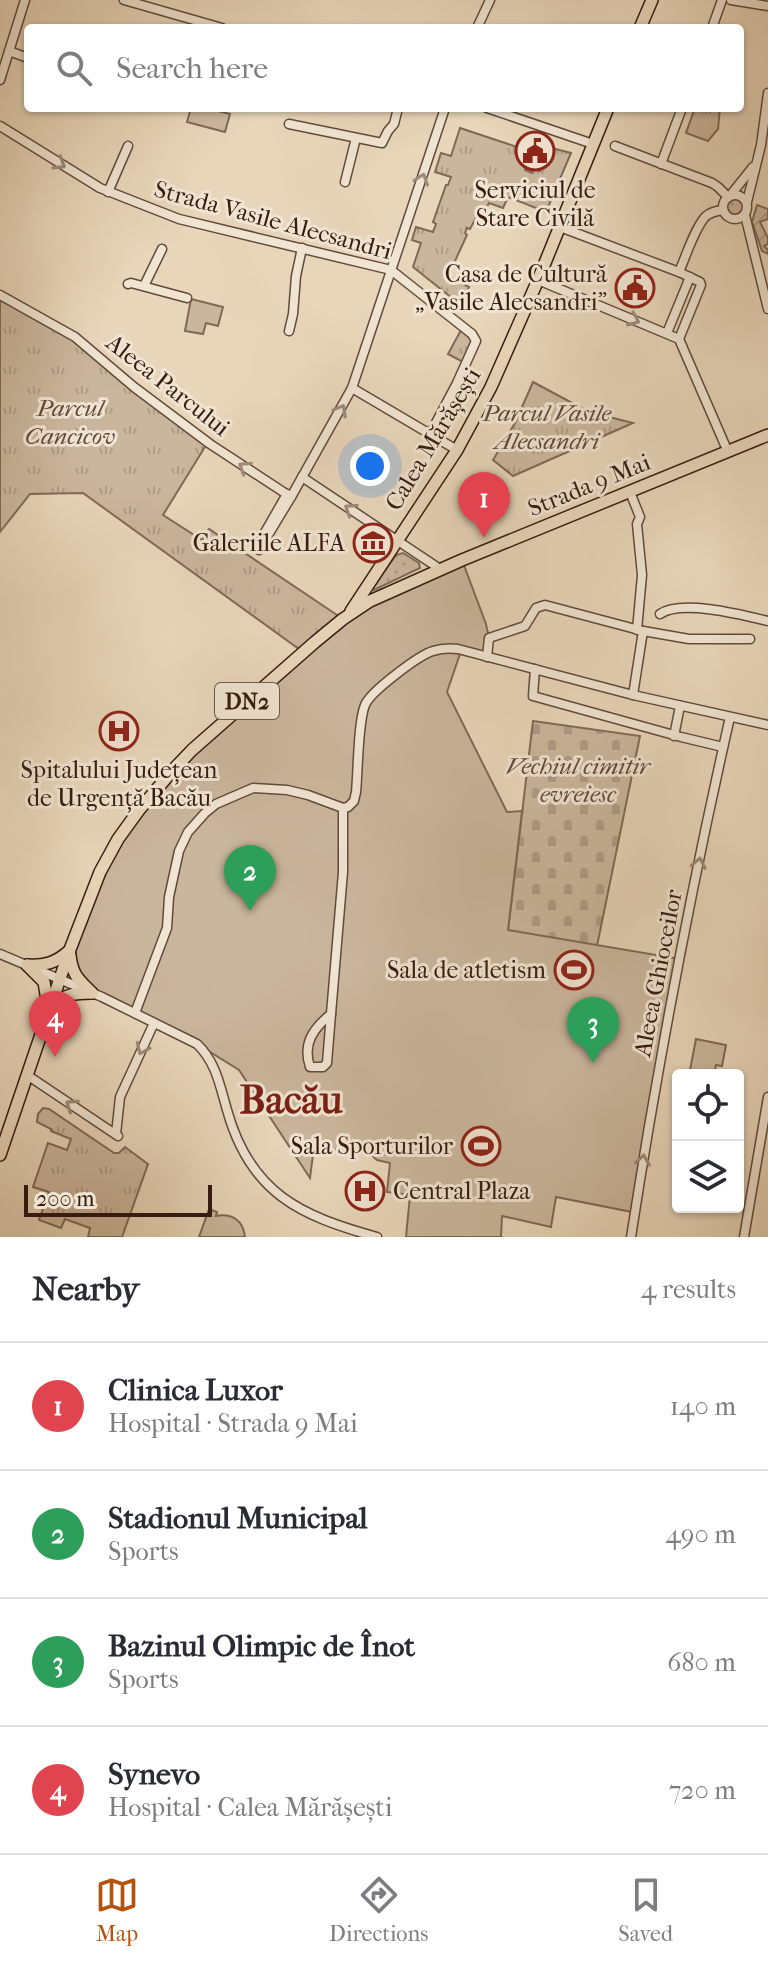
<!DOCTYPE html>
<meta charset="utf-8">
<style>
:root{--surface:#fff;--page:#f2f2f3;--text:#2b2b33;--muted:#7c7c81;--line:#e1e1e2;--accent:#b45309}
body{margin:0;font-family:"IM FELL French Canon",serif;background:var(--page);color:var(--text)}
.controls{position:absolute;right:24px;bottom:24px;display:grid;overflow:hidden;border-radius:8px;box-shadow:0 2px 6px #0004}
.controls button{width:72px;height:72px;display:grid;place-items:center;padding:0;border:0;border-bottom:2px solid var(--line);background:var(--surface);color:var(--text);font:40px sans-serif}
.scale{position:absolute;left:24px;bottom:20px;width:188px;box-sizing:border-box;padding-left:8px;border:4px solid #371c0f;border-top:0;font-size:22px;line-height:28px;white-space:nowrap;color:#371c0f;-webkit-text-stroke:6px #f0e4d2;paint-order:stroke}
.you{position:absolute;left:370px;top:466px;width:28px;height:28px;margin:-20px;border:6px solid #fff;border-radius:50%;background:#1a73e8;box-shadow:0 0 0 12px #1a73e833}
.badge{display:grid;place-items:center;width:52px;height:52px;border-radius:50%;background:var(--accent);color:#fff;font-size:26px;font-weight:700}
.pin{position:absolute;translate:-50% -66px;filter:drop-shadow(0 2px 4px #0008)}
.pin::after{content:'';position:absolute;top:42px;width:28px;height:24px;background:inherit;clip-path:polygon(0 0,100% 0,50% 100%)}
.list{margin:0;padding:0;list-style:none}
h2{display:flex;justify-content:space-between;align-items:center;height:104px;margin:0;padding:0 32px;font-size:34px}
h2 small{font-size:26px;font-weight:400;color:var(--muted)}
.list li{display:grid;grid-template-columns:52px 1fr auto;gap:24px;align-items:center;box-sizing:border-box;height:128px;padding:0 32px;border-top:2px solid var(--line)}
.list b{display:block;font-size:30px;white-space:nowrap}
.list p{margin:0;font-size:26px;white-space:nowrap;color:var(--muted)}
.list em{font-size:26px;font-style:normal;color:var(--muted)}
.icon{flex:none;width:44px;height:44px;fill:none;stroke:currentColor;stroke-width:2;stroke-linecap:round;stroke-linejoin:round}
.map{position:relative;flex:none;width:768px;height:1237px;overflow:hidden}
.search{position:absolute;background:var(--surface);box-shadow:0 2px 6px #0004;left:24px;right:24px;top:24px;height:88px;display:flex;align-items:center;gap:20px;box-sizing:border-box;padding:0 28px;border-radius:8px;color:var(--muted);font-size:30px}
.sheet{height:616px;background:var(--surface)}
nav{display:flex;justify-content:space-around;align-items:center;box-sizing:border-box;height:112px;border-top:2px solid var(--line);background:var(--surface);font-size:22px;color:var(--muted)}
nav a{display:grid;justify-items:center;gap:4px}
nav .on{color:var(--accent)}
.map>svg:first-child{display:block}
.grass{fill:url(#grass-dots);stroke:#806956;stroke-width:2}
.cemetery{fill:url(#cemetery-stones);stroke:#806956;stroke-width:2}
.park{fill:url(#park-tufts);stroke:#806956;stroke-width:2}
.garden{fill:url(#garden-furrows);stroke:#806956;stroke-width:2}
.pitch{fill:#cab69d;stroke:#806956;stroke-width:2}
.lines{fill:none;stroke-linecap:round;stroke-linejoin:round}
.minor-casing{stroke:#634a3a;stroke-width:11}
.major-casing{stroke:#371c0f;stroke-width:14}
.minor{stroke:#f0e4d2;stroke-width:8}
.major{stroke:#e8d6ba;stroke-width:11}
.oneway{stroke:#9d8a7a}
.labels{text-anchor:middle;stroke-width:6;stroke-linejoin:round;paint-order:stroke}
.shield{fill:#f0e4d2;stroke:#6e584a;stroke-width:2}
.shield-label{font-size:22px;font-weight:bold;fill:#371c0f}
.poi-label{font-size:24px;fill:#371c0f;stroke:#f0e4d2;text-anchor:end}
.street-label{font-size:24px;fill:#371c0f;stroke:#f0e4d2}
.park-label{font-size:24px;font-style:italic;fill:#634a3a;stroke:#f0e4d2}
.town-label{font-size:40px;font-weight:bold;fill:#7a1f14;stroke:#f0e4d2}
</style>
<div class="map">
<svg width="768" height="1237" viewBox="0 0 768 1237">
<defs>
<pattern id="grass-dots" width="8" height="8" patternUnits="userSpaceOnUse" patternTransform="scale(2)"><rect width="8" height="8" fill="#cab69d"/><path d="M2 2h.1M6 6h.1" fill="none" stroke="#ae9c86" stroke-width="1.8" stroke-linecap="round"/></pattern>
<pattern id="cemetery-stones" width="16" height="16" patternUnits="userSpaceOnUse" patternTransform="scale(2)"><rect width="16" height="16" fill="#cab69d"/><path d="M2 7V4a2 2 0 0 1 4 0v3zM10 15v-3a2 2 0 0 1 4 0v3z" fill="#ae9c86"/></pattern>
<pattern id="park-tufts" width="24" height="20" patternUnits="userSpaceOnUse" patternTransform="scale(2)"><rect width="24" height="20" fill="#cab69d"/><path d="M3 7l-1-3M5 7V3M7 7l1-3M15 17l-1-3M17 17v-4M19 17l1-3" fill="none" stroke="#ae9c86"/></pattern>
<pattern id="garden-furrows" width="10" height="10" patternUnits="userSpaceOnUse" patternTransform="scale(2)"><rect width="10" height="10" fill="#cab69d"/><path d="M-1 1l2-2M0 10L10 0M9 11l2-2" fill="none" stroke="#ae9c86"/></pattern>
</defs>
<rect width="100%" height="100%" fill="#e8d6ba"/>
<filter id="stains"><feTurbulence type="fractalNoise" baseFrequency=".0025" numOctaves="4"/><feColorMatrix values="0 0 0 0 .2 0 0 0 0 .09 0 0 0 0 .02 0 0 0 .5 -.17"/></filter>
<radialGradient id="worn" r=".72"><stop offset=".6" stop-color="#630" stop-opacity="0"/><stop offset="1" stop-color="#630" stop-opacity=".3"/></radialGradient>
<g class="grass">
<circle cx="735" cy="207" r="9"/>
<path d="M403,553l16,10 1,5 -46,22 -1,-2 23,-33z"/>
</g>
<path class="cemetery" d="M533,721l107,15 -43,210 -89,-15z"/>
<g class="park">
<path d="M695,108h25l-2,21 -10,12 -22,-8z"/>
<path d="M460,128l60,20 1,-2 4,1 -4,11 3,1 -2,5 4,2 -1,4 7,3 2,-4 6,2 2,-5h2l4,-19 23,6 -25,59 -38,-15 -5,11 -14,-5 -7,13 -4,-2 -8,15 -3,-1 -2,5 2,2 -19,41 21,11 -7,19 -49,-39 8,-24 -9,-3 4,-13 17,5 3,-8 -3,-2 13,-37h2l3,-8 -16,-5 6,-19 10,3z"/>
<path d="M0,295l75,42 133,105 -45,73 39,25 7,-11 134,90 -40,33 -220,-159 -53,1 -30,38z"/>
<path d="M461,330l13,11 -11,21 -15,-8z"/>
<path d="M533,382l56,30 44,11 -120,53 -20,-16 22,-37z"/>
<path d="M43,1108l6,1 65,44h5l6,-6 23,17 -26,73h-34l2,-9 -25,-9 -4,9 -22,-8 10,-28 -16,-5 15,-44 19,7 4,-11 -20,-8v-2l-14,-7 1,-8z"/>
</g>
<path class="garden" d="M757,205l11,4v10l-8,3 8,16v6l-4,2 4,4v4l-6,-3 -10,-29z"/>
<g class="pitch">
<path d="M191,108h16l23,6 -5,18 -38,-10z"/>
<path d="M191,299l32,8 -5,19 -12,-3 -3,11 -18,-3z"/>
<path d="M462,560l24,64 3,14 -2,19 -26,-6 -14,41 60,120 15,-1 -14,119 172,29 -48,253 -76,-15 -5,30 -49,-11 -1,21h-95l4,-42 -23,-3 3,-29 -13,-3 -8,-7 -55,-6 -4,31 -71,-108 -42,-26 -138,-66 34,-89 63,-100 187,-170z"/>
<path d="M696,1039l30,6 -4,21 -6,-1 -2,10h-25z"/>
<path d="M209,1209l8,3 -1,4c16,-3 27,4 29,21h-46z"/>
</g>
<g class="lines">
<defs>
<g id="minor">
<path d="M124,0l98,28"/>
<path d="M731,0l37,6"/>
<path d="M477,28l13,-28"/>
<path d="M712,28l10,-28"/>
<path d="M9,51l19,7"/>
<path d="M0,80l25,-80"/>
<path d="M487,108l106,36"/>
<path d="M289,124l93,19 6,-12 6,-7 4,-16"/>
<path d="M0,126l100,62 79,31 212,51 81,64 4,7 -19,42 -27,51"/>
<path d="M615,146l97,37 6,4 10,10"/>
<path d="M661,164l21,-56"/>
<path d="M345,182l11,-44"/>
<path d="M108,192l20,-46"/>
<circle cx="735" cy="207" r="12"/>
<path d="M729,197l24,-30"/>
<path d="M747,202l14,-57 7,-52"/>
<path d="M745,215l23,94"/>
<path d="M560,227l119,45 21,10 1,3 -22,54"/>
<path d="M679,272c7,-16 15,-42 26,-55 5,-5 11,-6 18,-7"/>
<path d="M538,280l141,59 49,113"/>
<path d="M128,284l3,-1 56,15"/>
<path d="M144,286l18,-37"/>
<path d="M0,295l75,42 59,50 76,57 81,53 61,-109 93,-280"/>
<path d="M289,331l4,-17 3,-38 6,-28"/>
<path d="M667,333l23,-56"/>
<path d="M352,388l105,62"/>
<path d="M302,477l138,92"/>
<path d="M630,492l10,25 -3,7 5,51 -5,55"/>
<path d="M287,494l-31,54 3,2 32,-53"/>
<path d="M660,614c21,-15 83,1 108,7"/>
<path d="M487,657l2,-19 36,-12 11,-18 9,-3 98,26 46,8h61"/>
<path d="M535,669l-2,27 148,41 42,10"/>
<path d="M633,695l10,-64"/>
<path d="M674,736l6,-30"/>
<path d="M343,808l5,-1 6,-6 2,-9c2,-19 2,-71 9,-87 5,-13 54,-50 68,-54 9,-3 16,-3 25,-2l175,46 135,30"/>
<path d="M0,954l102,43 95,47c19,18 23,42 30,66 23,83 73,106 150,127"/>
<path d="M135,1013l32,-85 2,-31 10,-46 9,-19 17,-19 11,-9 37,-16 34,2 21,5 35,13"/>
<path d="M331,1014l12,-142v-64"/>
<path d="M331,1014l-4,49 -4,4h-13c-8,-24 4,-39 21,-53z"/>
<path d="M27,1075l91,61"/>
<path d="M116,1134l4,-37 34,-74"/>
<path d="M631,1237c27,-174 60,-348 99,-520"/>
<path d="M744,1237l24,-140"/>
</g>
<g id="major">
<path d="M640,28l12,-28"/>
<path d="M351,611l106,-161 34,-63 47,-107 70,-172"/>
<path d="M70,955c2,20 9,25 22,38"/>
<path d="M27,965l17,17 4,24"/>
<path d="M27,965c17,1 29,-2 42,-14"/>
<path d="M52,1007c11,-13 24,-14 40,-14"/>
<path d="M0,1155l69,-203 31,-80 18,-33 21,-29 34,-40 19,-20 123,-108 28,-23 27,-18 92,-41 306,-125"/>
</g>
</defs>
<use href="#minor" class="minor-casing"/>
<use href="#major" class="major-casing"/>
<use href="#minor" class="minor"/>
<use href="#major" class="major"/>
</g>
<defs><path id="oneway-chevron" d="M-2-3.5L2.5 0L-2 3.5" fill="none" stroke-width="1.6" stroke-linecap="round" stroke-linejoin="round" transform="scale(2)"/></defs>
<g class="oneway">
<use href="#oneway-chevron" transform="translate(60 164) rotate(32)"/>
<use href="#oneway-chevron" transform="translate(422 179) rotate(-71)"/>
<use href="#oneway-chevron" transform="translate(634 320) rotate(23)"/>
<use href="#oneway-chevron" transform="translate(341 410) rotate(-61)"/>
<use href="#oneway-chevron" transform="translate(244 467) rotate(-147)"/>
<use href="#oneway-chevron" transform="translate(350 509) rotate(-147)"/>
<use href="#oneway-chevron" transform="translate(699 863) rotate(-79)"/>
<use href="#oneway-chevron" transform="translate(142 1049) rotate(114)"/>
<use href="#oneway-chevron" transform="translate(71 1105) rotate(-146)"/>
<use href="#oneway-chevron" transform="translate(643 1160) rotate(-81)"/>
</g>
<defs>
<symbol id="civic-ring" viewBox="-11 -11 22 22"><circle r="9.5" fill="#f0e4d2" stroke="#8f2418" stroke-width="1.5"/><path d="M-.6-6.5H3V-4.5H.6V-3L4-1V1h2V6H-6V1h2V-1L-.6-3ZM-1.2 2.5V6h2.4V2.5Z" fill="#8f2418"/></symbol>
<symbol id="museum-ring" viewBox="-11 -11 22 22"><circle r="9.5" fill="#f0e4d2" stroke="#8f2418" stroke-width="1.5"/><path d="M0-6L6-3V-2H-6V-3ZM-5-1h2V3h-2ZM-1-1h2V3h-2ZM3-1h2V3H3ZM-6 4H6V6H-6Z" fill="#8f2418"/></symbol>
<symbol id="hospital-ring" viewBox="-11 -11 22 22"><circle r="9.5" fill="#f0e4d2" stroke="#8f2418" stroke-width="1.5"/><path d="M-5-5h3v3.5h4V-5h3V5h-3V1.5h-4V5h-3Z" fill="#8f2418"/></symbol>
<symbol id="stadium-ring" viewBox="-11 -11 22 22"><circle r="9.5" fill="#f0e4d2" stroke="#8f2418" stroke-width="1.5"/><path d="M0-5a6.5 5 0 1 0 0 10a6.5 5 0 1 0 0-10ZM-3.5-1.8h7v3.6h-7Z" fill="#8f2418"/></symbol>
</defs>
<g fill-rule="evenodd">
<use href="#civic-ring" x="513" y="129" width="44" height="44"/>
<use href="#civic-ring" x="613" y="266" width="44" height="44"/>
<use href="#museum-ring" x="351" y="521" width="44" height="44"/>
<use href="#hospital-ring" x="97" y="709" width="44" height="44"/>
<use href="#stadium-ring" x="552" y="948" width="44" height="44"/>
<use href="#stadium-ring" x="459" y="1124" width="44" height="44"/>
<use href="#hospital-ring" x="343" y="1169" width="44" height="44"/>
</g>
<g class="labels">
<rect class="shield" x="215" y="683" width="64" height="36" rx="6"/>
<g class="shield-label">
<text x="247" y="709">DN2</text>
</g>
<g class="poi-label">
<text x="535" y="198" text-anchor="middle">Serviciul de<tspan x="535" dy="28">Stare Civilă</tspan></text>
<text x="607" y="282">Casa de Cultură<tspan x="607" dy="28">„Vasile Alecsandri”</tspan></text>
<text x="345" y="551">Galeriile ALFA</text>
<text x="119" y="778" text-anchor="middle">Spitalului Județean<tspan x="119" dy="28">de Urgență Bacău</tspan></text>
<text x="546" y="978">Sala de atletism</text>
<text x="453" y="1154">Sala Sporturilor</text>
<text x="393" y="1199" text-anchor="start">Central Plaza</text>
</g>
<g class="street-label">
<text transform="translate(273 220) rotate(15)" y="8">Strada Vasile Alecsandri</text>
<text transform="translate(168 385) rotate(38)" y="8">Aleea Parcului</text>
<text transform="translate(433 439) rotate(-59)" y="8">Calea Mărășești</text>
<text transform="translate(589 485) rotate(-22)" y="8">Strada 9 Mai</text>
<text transform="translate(658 973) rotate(-79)" y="8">Aleea Ghioceilor</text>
</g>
<g class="park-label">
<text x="70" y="416">Parcul<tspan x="70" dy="28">Cancicov</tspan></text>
<text x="547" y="421">Parcul Vasile<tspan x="547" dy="28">Alecsandri</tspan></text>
<text x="578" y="774">Vechiul cimitir<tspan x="578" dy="28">evreiesc</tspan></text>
</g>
<g class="town-label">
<text x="291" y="1113">Bacău</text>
</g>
</g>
<rect width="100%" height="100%" filter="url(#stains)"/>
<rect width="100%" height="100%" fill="url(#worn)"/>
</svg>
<div class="controls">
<button><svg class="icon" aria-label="locate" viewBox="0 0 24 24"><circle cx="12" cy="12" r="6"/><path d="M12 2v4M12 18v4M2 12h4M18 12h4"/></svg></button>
<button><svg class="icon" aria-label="layers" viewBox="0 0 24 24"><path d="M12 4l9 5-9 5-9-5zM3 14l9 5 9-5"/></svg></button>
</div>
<div class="scale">200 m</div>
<div class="you"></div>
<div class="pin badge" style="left:484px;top:538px;background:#e0444e">1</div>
<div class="pin badge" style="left:250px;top:911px;background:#2e9e5b">2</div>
<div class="pin badge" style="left:593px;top:1063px;background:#2e9e5b">3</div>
<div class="pin badge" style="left:55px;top:1057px;background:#e0444e">4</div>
<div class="search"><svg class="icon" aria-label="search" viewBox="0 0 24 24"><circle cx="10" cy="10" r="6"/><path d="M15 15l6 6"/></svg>Search here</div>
</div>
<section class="sheet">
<h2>Nearby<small>4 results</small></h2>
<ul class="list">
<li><span class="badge" style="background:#e0444e">1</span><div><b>Clinica Luxor</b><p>Hospital · Strada 9 Mai</p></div><em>140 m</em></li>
<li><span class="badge" style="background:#2e9e5b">2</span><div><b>Stadionul Municipal</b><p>Sports</p></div><em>490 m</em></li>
<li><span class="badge" style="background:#2e9e5b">3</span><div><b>Bazinul Olimpic de Înot</b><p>Sports</p></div><em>680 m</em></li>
<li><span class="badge" style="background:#e0444e">4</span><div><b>Synevo</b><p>Hospital · Calea Mărășești</p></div><em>720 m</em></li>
</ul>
</section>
<nav>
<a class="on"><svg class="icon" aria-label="map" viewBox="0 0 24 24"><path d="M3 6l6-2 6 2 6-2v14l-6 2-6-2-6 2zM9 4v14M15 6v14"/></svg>Map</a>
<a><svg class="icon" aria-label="directions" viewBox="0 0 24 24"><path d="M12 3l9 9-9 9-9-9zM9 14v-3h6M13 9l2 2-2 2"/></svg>Directions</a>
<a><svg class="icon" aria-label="saved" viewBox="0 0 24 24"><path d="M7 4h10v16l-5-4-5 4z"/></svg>Saved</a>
</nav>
